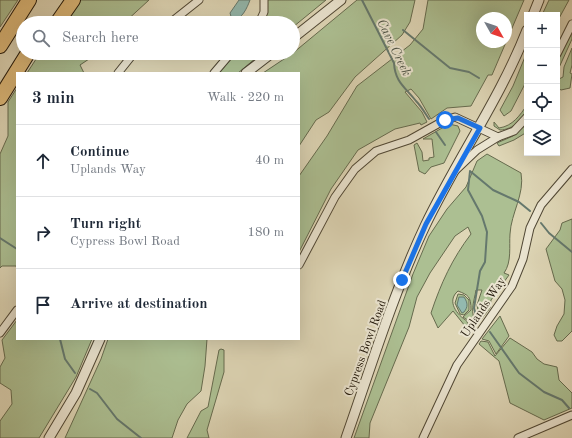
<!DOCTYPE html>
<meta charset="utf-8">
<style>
:root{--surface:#fff;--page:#f6f6f7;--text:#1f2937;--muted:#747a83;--line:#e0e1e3}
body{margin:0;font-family:"Old Standard TT",serif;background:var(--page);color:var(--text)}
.controls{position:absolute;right:12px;top:12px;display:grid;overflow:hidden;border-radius:0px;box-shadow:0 4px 16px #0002}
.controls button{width:36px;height:36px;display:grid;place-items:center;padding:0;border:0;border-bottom:1px solid var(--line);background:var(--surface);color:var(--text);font:20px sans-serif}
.compass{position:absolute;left:476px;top:12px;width:36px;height:36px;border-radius:50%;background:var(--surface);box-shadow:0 4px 16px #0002;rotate:130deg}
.stop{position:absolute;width:12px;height:12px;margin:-9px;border:3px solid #1a73e8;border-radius:50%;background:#fff}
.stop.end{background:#1a73e8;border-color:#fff;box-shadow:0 1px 4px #0008}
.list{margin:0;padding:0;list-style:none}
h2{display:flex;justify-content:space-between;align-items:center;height:52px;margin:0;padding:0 16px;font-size:17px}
h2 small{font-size:13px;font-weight:400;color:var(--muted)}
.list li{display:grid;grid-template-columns:26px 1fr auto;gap:12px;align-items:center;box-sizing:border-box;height:72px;padding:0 16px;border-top:1px solid var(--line)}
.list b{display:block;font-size:15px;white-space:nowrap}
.list p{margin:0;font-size:13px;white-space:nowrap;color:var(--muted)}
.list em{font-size:13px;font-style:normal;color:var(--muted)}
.icon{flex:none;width:22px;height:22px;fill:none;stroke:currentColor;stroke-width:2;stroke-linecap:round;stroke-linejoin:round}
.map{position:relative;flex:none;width:572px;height:438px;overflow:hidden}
.search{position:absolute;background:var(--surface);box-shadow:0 4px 16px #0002;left:16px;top:16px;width:284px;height:44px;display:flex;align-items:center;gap:10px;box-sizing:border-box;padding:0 14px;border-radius:22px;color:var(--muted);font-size:15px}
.panel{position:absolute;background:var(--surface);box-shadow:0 4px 16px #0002;left:16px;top:72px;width:284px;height:268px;border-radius:0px}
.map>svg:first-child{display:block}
.green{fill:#acbf92;stroke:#666b4e;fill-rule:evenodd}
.water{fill:#93b9af;stroke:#65786d}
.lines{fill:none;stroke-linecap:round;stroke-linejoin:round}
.stream{stroke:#65786d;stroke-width:2}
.building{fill:#dbaa8d;stroke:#211709}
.minor-casing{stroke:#504734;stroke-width:9}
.tertiary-casing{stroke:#504734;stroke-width:11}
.motorway-casing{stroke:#211709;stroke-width:16}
.minor{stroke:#eae4d0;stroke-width:7}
.tertiary{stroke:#eae4d0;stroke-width:9}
.motorway{stroke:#dfbb7b;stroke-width:14}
.route{stroke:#1a73e8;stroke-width:5}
.labels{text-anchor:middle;stroke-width:4;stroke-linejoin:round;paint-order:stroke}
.street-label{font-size:12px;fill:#211709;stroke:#eae4d0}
.water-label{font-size:13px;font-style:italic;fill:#495043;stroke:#eae4d0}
</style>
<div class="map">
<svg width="572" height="438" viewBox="0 0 572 438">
<rect width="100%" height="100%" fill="#ded6b6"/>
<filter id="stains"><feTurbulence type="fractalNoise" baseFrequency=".005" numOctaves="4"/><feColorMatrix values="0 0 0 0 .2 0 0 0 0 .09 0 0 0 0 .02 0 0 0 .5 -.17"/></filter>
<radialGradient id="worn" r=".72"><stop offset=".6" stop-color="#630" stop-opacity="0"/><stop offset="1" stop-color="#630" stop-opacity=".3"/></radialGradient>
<g class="green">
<path d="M0,0h18l-18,27z"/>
<path d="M76,0h73l-25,23h-63z"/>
<path d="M266,0h60l-33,27v-4h-32z"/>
<path d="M357,0h58l-5,22 -8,13 -47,42 -26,35 -13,8 -17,26v-73h-36l30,-20z"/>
<path d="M428,0h96l-32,75h-4l-17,31 -24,2 -16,11 -12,-21 -8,-9 -6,3 17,20 5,10 -6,3 -1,-2 -25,6 -37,21 -27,39 -32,63v-76l28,-40 30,-50 53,-41 13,-16zM482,18h24v24h-24z"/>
<path d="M549,0h20l-12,22v-7h-15z"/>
<path d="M572,30v9l-15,33v-10z"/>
<path d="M572,48v17l-2,8 2,1 -2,14 -9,2 -3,-2 1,-4 -2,-4 6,-3 1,-10z"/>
<path d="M527,52v28l-16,31 -7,5 -4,-6 13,-24z"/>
<path d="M40,53h77l-1,3 -21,-1 -15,10 4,8h-57z"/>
<path d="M235,53h27l-24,20h-20z"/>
<path d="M17,88v180l-1,-2h-14l-2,2v-114l8,-18v-34z"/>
<path d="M527,105c0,13 -15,25 -27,25l-6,-4v-4l5,6c14,-2 21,-13 28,-23z"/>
<path d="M449,124l9,2 2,5 -16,32 -13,4 -6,7 -6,-3 -5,-26 3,-2 5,9 1,9 6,-1v-2l5,-1 -2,-18h-9z"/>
<path d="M527,124v8l-13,8 -15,6 -2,-3 16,-7z"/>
<path d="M487,154l34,19c4,21 -10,40 -11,61 -1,12 2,28 -6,39l5,2 -18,25 -1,8 -10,13 -3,-16 5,-15h-6c-2,12 -7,23 1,34l-5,7 -3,-10 -6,-4 8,-7c0,-14 -3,-15 -13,-19 -12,10 -1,24 9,30l2,10 -16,-20 -15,17 -7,-15c10,-30 21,-54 40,-79l-3,-7 -13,9 -25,37 -13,24 -8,30 -39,96 -1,15h-15l59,-164 16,-38 18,-27 19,-22 11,-26z"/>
<path d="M572,219v112l-10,10h-5l-3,-6 3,-9 7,-12 1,-14 -3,-11 -7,-8 -9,-32 14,-19 2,-7z"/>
<path d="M458,294l6,1 5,5v10l-5,5 -4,-1 -5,-11z"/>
<path d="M500,316l9,20 -13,18 -7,-13 -7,-2z"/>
<path d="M17,320v19h75l-16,38 -37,61h-39v-17l12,-17 -1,-14 -11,-7v-16l5,-9 -3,-18z"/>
<path d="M510,338l22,14 5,7 7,5 13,3 2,13 13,13v15l-28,12 -34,-17 -11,-42 -20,-17 2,-3 7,1 7,14z"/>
<path d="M108,339h99l-2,27 -4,25 -14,13 -9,16 -6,18h-107l36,-79z"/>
<path d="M221,349l3,1v22l-17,58 2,8h-22l14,-27 7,-4 11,-57z"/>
</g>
<g class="water">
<path d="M239,0h11c-3,8 -8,20 -18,20l-2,-7z"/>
<path d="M459,297h5c4,6 4,10 0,15l-2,1 -5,-8z"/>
</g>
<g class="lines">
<g class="stream">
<path d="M362,0l32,63c1,19 11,24 22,38 5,5 9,12 13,18"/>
<path d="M403,30l47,38 19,4 10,6"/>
<path d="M436,132l9,13"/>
<path d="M541,223l8,10 23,19"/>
<path d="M0,238l17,11"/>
<path d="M478,323l-4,-15 6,-37 5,-9 2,-30 -5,-16 -14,-26 2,-19 23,19 26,12 11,9"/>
<path d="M490,332l29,41 25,19 18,8 7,8"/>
<path d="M60,339l5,20 10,14"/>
<path d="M90,389l7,4 20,26 24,19"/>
</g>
</g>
<path class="building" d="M169,53h13l-7,6z"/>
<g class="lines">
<defs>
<g id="minor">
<path d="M170,23l29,-23"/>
<path d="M259,23l5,-11v-12"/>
<path d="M557,54l15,-30"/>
<path d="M118,73l16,-20"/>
<path d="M214,73l17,-20"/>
<path d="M456,170l21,-20 21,-13"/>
<path d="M299,265l36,-68 20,-28 21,-18 33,-11 36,-20 10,-3 43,20 16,-6 13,-14"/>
<path d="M0,333l17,-23"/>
<path d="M423,438l34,-73 55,-79 11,-27 7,-31 11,-23 31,-36"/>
<path d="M518,438l54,-23"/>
</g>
<g id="tertiary">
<path d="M533,15l6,-15"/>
<path d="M293,38l48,-38"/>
<path d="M246,73l26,-20"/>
<path d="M49,438l27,-45 24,-54"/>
<path d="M346,438c25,-71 47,-144 79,-212 32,-67 75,-127 102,-196"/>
</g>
<g id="motorway">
<path d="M57,23l16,-23"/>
<path d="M0,46l29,-46"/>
<path d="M0,98l28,-45"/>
</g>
</defs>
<use href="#minor" class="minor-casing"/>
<use href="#tertiary" class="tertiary-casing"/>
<use href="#motorway" class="motorway-casing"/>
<use href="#minor" class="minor"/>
<use href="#tertiary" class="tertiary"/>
<use href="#motorway" class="motorway"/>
</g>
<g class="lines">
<path class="route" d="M402,280l24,-56 54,-96 -22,-10 -13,2"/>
</g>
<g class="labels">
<g class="street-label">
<text transform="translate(483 307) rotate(-56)" y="4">Uplands Way</text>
<text transform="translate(365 348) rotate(-70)" y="4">Cypress Bowl Road</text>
</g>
<g class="water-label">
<text transform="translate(395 47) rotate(64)" y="5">Cave Creek</text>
</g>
</g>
<rect width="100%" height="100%" filter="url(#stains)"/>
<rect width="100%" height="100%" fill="url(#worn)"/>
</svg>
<div class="controls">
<button>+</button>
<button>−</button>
<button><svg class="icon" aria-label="locate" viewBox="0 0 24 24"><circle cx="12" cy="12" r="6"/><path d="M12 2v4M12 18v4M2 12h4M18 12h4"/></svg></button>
<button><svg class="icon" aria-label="layers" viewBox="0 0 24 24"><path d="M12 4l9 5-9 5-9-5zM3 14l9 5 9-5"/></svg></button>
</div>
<svg class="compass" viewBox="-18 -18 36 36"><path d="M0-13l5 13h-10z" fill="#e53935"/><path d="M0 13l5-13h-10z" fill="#747a83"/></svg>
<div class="stop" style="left:445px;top:120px"></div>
<div class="stop end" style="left:402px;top:280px"></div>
<div class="search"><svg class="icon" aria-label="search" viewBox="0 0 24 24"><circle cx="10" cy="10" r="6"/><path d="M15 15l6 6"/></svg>Search here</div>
<section class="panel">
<h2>3 min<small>Walk · 220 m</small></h2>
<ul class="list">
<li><svg class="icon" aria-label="ahead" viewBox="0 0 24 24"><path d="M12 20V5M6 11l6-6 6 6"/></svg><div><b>Continue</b><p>Uplands Way</p></div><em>40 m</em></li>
<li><svg class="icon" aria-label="right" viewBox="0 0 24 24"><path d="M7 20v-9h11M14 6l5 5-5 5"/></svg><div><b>Turn right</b><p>Cypress Bowl Road</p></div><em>180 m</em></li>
<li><svg class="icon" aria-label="arrive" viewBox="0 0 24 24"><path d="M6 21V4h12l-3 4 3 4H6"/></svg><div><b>Arrive at destination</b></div></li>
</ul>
</section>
</div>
